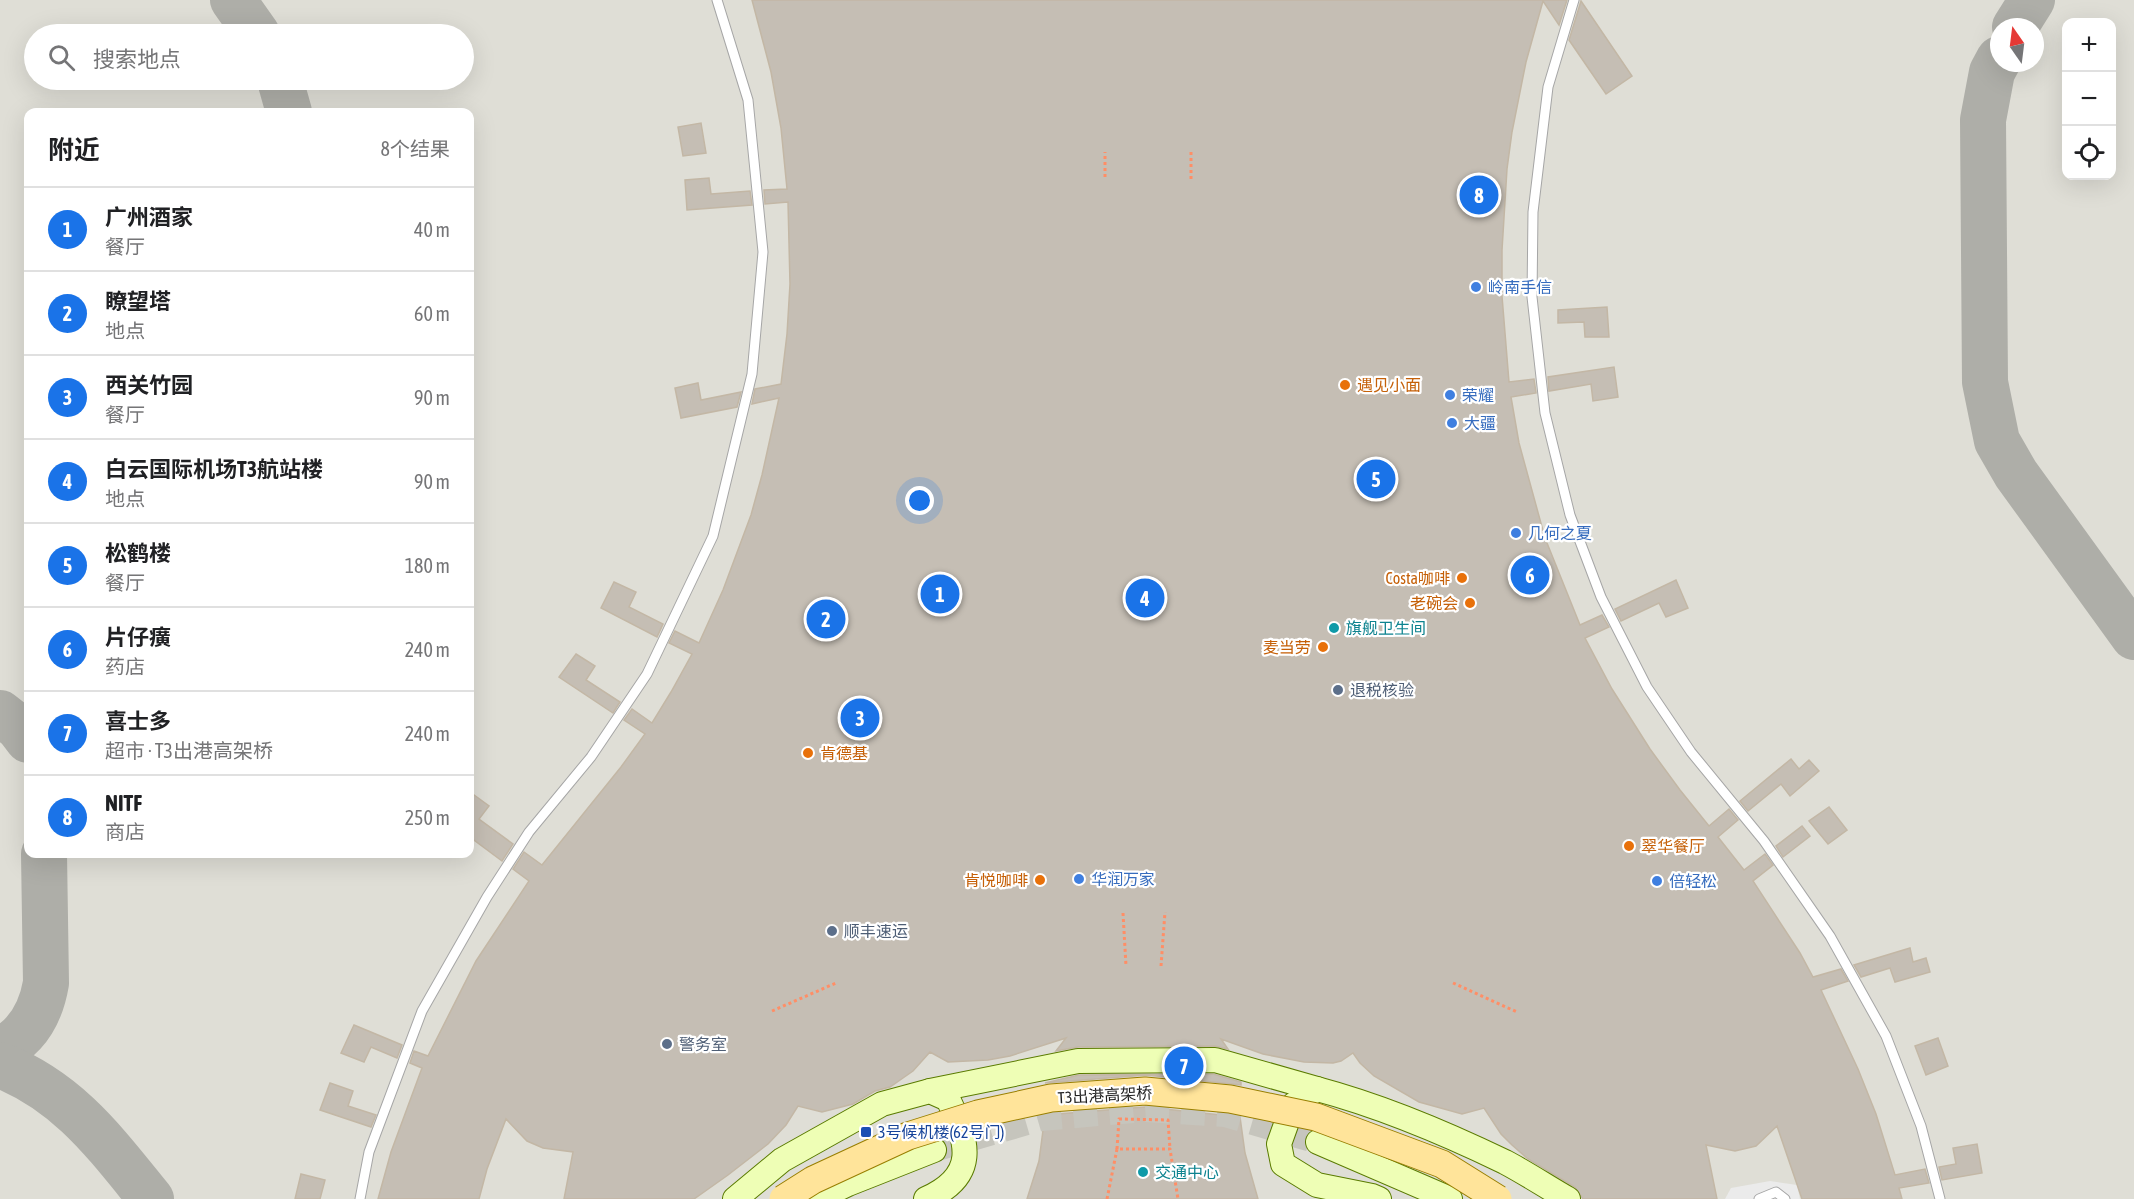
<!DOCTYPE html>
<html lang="zh">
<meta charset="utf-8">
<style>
:root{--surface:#fff;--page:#f6f6f6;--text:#202124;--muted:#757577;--line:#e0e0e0;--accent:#1a73e8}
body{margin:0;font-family:"Asap Condensed","Noto Sans SC",sans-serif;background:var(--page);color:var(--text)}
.controls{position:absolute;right:18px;top:18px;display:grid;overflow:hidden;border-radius:12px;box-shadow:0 6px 24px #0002}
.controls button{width:54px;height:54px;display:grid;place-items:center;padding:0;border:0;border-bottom:2px solid var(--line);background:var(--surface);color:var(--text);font:30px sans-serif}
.compass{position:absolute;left:1990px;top:18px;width:54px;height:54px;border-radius:50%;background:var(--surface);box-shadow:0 6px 24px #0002;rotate:346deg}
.you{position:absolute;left:920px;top:501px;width:21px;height:21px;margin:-15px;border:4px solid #fff;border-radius:50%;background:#1a73e8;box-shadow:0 0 0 9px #1a73e833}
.badge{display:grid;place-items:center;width:39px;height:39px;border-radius:50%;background:var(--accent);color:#fff;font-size:20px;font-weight:700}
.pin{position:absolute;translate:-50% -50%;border:3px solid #fff;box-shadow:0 2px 6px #0006}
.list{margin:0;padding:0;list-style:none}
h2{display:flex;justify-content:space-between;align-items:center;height:78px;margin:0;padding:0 24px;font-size:26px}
h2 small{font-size:20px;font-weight:400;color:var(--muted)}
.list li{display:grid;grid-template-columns:39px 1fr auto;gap:18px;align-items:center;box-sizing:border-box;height:84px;padding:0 24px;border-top:2px solid var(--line)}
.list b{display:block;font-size:22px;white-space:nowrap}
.list p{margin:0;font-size:20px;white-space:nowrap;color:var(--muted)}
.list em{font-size:20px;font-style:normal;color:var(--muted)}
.icon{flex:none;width:33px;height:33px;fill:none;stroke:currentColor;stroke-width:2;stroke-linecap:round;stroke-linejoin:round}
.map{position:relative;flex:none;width:2134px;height:1199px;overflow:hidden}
.search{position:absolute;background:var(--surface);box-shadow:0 6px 24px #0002;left:24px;top:24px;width:450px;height:66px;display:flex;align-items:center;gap:15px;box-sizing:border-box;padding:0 21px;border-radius:33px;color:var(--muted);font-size:22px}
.panel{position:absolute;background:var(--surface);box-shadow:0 6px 24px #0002;left:24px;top:108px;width:450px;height:750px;border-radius:12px}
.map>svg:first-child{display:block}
.airport{fill:#dfded6;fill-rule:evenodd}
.parking{fill:#ebebeb}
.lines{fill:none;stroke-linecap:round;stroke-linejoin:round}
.taxiway{stroke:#aeaea8;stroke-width:46}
.building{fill:#c5beb4;stroke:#c3b7a5;stroke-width:1.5}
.secondary-tunnel{stroke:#c6c5bd;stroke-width:24;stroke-dasharray:24 12;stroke-linecap:butt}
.lane-casing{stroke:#a6a6a6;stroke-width:11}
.secondary-casing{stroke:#5a7b00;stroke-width:26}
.path{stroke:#ff8e66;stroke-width:3;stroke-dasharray:3 3;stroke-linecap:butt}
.lane{stroke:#fff;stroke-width:9}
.secondary{stroke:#eefeb5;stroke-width:24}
.primary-bridge-casing{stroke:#997f00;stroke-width:29;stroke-linecap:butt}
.primary-bridge{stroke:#ffe49a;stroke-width:27}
.shop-dot{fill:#3f7fe0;stroke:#fff;stroke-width:2}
.food-dot{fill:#e8710a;stroke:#fff;stroke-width:2}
.culture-dot{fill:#0f9aa8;stroke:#fff;stroke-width:2}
.service-dot{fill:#5c6f8a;stroke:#fff;stroke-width:2}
.transit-dot{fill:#1a4fb4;stroke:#fff;stroke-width:2}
.labels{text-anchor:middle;stroke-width:4.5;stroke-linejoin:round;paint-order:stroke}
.shop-label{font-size:16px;fill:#366cbe;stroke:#fff;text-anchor:start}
.food-label{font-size:16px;fill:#c56008;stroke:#fff;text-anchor:end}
.culture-label{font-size:16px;fill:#0d838f;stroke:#fff;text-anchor:start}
.service-label{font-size:16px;fill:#4e5e75;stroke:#fff;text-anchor:start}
.street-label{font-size:16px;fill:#1f1f1f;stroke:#fff}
.transit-label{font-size:16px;fill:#164399;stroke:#fff;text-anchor:start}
</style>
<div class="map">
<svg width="2134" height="1199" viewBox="0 0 2134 1199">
<rect width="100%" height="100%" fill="#f0eee4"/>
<path class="airport" d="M0,0h2134v1199h-2134zM2066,22h46v154h-46zM1999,27h36v36h-36zM34,34h430v46h-430zM28,112h442v742h-442z"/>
<path class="parking" d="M1770,1181l27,4 3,14h-75l6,-11z"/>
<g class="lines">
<g class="taxiway">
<path d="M233,0l24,34"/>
<path d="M2015,27l17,-27"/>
<path d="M1999,59l-7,13 -9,48 2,262 12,59 19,33 118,163"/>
<path d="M280,80l9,32"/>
<path d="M0,713l18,14 10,13"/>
<path d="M0,1050c28,-13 41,-38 46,-67l-2,-129"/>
<path d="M0,1065c69,27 106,79 151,134"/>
</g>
</g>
<g class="building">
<path d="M752,0h815l-8,25 -16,-24 -17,61 -14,70 -5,37 -5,81v46l7,86 25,-3 2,14 -25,4 8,46 26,95 35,87 22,-10 7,12 -24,11 27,51 38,60 30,41 29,36 20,-17 9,11 -20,17 26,33 21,-16 8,11 -20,16 47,72 13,24 28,-8 7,12 -27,9 37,79 18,45 19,61 30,-6 4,14 -30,5 3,11h-100l-25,-73 -21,20 -21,5 -29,-6 11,54h-134l-8,-12 -47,-28 -16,-14 -11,-11 -17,-26 -22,6 -43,-12 -45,-26 -14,-13 -7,-10 -12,8 -8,2 -29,-1 -41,-8 -42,-15 7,10 -13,-3 -137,1 -22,4 10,-13 -56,18 -22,4 -40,2 -18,-10 -17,19 -10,7 -13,9 -15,4 -22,13 -31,8 -24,-6 -12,19 -18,19 -40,31 -34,24h-130l9,-47 -30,-4 -16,-7 -21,-22 -19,50 -8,30h-101l13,-47 31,-84 -12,-5 4,-12 14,5 48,-95 53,-80 -16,-12 11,-17 18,13 79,-98 24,-33 -21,-14 8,-11 20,14 19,-31 21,-38 -23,-11 6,-12 24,12 24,-53 28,-75 11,-40 17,-77 -27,6 3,-15 26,-5 6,-50 3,-50 -2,-82 -23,2 -1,-14 23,-1 -6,-61 -10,-56z"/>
<path d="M1581,1l51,75 -26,18 -37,-54z"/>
<path d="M701,123l5,30 -23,3 -5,-29z"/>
<path d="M709,178l2,16 39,-3 2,14 -65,5 -2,-30z"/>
<path d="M1607,307l2,30h-24l-1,-15 -26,1v-13z"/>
<path d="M1614,367l4,30 -25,4 -2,-17 -42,7 -1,-14z"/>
<path d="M698,383l3,17 40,-8 -4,15 -56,11 -6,-30z"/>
<path d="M1676,580l12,28 -22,9 -7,-14 -38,18 -6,-12z"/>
<path d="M614,582l22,10 -7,15 34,17 -6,13 -56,-29z"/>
<path d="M576,654l19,12 -9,14 34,22 -7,11 -54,-36z"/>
<path d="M1791,759l8,10 10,-9 10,11 -29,25 -9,-12 -33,27 -8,-10z"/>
<path d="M470,792l19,14 -10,13 34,25 -11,17 -32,-24z"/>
<path d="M1829,807l18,23 -19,14 -19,-23z"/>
<path d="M1802,826l8,10 -27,21 -7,-11z"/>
<path d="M1910,948l3,14 13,-4 4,14 -35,10 -5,-14 -29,9 -7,-12z"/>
<path d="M354,1025l48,20 -5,13 -26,-11 -7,15 -23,-9z"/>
<path d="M1938,1038l10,28 -22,9 -11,-29z"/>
<path d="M1213,1074l28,8v3l-95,-10 -101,8 34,-8z"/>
<path d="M330,1083l23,8 -5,15 28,9 -5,12 -51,-17z"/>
<path d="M1145,1107l95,10 5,36 13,46h-231l12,-38 6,-46z"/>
<path d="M1977,1144l5,29 -40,7 -3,-13 17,-3 -3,-16z"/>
<path d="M301,1174l24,6 -5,19h-25z"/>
</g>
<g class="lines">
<path class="secondary-tunnel" d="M934,1150l107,-31 105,-9 79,5 93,27"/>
<defs>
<g id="lane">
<path d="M1574,0l-26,87 -15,125 -1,85 13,116 25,102 31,82 46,90 44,65 73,89 66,95 56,100 35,90 19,73"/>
<path d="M360,1199l9,-47 53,-141 65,-114 42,-65 62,-75 56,-83 66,-138 39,-162 11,-122 -15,-152 -31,-100"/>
<path d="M1759,1199l17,-7 9,7"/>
</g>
<g id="secondary">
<path d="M930,1091l148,-30 137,-1 102,29"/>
<path d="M1318,1142l132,57"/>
<path d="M735,1199l47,-39 100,-56 48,-13 18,8c21,44 30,77 -22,100"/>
<path d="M817,1199l31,-15 86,-34"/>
<path d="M1379,1199l-7,-3 -55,-11 -34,-21 -4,-20 14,-39 24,-16c64,17 128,44 188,73 21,11 42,25 63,37"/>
</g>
</defs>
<use href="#lane" class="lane-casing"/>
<use href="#secondary" class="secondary-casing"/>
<g class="path">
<path d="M1105,177v-25"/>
<path d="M1191,179v-27"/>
<path d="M1123,913l3,53"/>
<path d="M1161,966l4,-54"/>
<path d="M1453,983l64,29"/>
<path d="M772,1011l64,-28"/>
<path d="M1117,1149l2,-30 49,1 2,29"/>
<path d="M1107,1199l10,-50h53l8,50"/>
</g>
<use href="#lane" class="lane"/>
<use href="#secondary" class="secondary"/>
<defs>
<path id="primary-bridge" d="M783,1199l30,-19 95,-44 70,-22 73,-16 94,-7 85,8 86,18 126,47 56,35"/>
</defs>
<use href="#primary-bridge" class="primary-bridge-casing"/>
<use href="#primary-bridge" class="primary-bridge"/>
</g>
<g class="shop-dot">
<circle cx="1476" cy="287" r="6"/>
<circle cx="1450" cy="395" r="6"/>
<circle cx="1452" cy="423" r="6"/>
<circle cx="1516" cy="533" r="6"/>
<circle cx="1079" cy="879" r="6"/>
<circle cx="1657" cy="881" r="6"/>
</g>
<g class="food-dot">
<circle cx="1345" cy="385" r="6"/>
<circle cx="1462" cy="578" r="6"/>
<circle cx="1470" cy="603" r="6"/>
<circle cx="1323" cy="647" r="6"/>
<circle cx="808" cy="753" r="6"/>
<circle cx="1629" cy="846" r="6"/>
<circle cx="1040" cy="880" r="6"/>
</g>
<g class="culture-dot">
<circle cx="1334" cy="628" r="6"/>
<circle cx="1143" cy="1172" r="6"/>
</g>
<g class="service-dot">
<circle cx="1338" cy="690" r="6"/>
<circle cx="832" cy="931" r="6"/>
<circle cx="667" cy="1044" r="6"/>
</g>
<rect class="transit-dot" x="860" y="1126" width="12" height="12" rx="3"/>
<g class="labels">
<g class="shop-label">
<text x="1488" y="293">岭南手信</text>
<text x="1462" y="401">荣耀</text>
<text x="1464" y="429">大疆</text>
<text x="1528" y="539">几何之夏</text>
<text x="1091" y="885">华润万家</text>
<text x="1669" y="887">倍轻松</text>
</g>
<g class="food-label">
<text x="1357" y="391" text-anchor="start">遇见小面</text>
<text x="1450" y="584">Costa咖啡</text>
<text x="1458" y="609">老碗会</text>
<text x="1311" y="653">麦当劳</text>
<text x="820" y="759" text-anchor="start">肯德基</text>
<text x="1641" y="852" text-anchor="start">翠华餐厅</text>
<text x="1028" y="886">肯悦咖啡</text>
</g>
<g class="culture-label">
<text x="1346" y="634">旗舰卫生间</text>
<text x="1155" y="1178">交通中心</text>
</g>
<g class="service-label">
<text x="1350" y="696">退税核验</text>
<text x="844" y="937">顺丰速运</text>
<text x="679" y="1050">警务室</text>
</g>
<g class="street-label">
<text transform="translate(1105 1095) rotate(-3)" y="6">T3出港高架桥</text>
</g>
<g class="transit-label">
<text x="878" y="1138">3号候机楼(62号门)</text>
</g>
</g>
</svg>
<div class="controls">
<button>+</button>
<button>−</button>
<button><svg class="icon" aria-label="locate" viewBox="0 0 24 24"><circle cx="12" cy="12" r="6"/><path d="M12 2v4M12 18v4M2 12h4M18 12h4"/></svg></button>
</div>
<svg class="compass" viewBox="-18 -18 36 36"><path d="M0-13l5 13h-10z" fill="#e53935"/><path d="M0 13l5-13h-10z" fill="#757577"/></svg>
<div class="you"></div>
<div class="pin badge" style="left:940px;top:594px">1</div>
<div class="pin badge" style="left:826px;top:619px">2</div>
<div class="pin badge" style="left:860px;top:718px">3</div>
<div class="pin badge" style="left:1145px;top:598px">4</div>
<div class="pin badge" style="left:1376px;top:479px">5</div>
<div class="pin badge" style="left:1530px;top:575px">6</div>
<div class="pin badge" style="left:1184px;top:1066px">7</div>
<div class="pin badge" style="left:1479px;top:195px">8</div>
<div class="search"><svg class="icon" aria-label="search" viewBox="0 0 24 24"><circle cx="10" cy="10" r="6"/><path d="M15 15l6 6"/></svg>搜索地点</div>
<section class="panel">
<h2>附近<small>8个结果</small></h2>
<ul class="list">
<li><span class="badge">1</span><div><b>广州酒家</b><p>餐厅</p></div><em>40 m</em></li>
<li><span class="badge">2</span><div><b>瞭望塔</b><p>地点</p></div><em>60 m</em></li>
<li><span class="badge">3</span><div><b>西关竹园</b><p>餐厅</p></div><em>90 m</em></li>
<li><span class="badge">4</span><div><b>白云国际机场T3航站楼</b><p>地点</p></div><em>90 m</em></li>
<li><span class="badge">5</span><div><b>松鹤楼</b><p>餐厅</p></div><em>180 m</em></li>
<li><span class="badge">6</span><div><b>片仔癀</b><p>药店</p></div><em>240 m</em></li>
<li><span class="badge">7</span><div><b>喜士多</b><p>超市 · T3出港高架桥</p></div><em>240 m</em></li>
<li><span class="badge">8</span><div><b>NITF</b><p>商店</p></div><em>250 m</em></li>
</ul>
</section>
</div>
